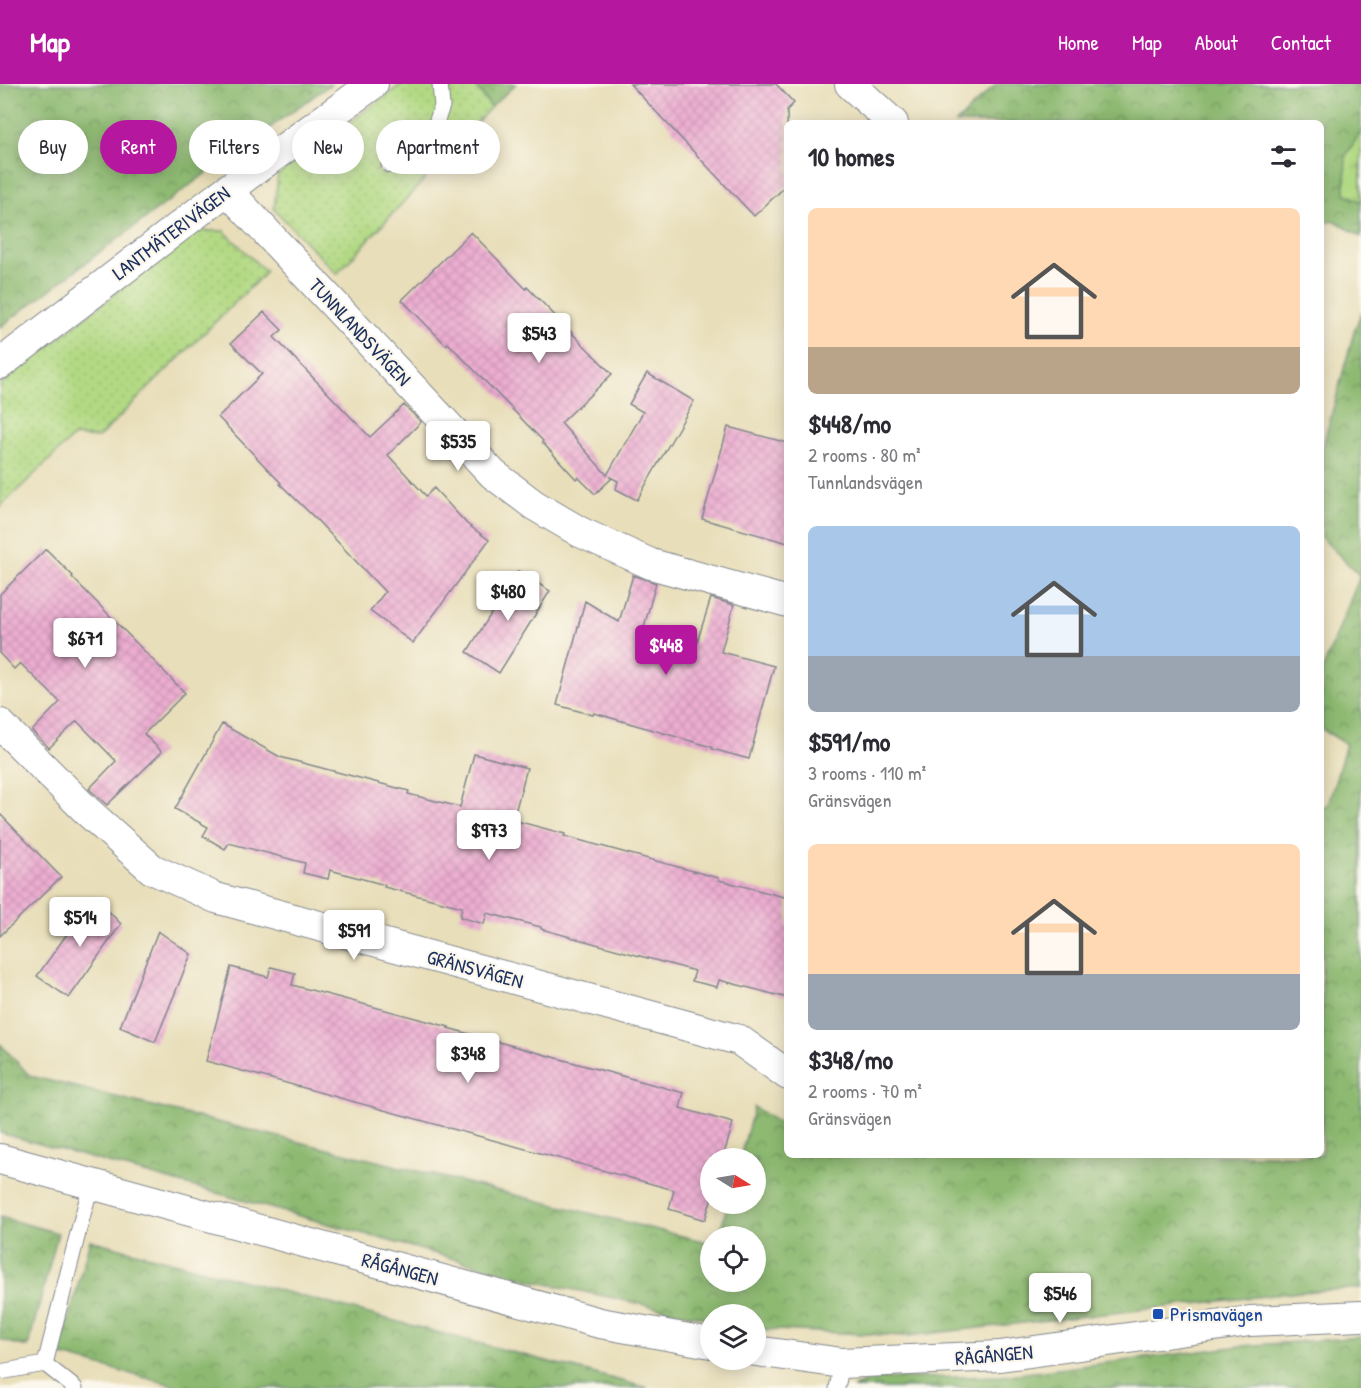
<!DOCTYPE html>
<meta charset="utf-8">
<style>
:root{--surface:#fff;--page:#f2f2f3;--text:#2b2b33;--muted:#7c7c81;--accent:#b5179e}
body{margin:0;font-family:"Patrick Hand",sans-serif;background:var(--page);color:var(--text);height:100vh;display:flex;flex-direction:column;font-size:22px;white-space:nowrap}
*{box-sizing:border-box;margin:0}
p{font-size:20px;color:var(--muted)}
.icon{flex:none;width:33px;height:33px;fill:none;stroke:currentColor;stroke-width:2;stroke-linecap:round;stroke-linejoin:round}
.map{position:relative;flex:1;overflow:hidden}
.panel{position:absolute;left:784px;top:36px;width:540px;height:1038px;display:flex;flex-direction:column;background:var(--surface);border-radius:9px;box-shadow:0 3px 15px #0003}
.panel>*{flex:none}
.guide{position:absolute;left:18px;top:36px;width:570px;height:54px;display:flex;gap:12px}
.needle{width:39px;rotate:101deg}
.buttons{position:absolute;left:700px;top:1064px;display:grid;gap:12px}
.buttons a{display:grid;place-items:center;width:66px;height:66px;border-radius:50%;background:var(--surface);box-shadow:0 3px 15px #0003;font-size:30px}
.price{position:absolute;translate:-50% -51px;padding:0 14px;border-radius:6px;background:#fff;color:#222;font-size:20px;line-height:39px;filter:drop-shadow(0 2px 3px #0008)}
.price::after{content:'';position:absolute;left:50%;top:36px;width:18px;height:14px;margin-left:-9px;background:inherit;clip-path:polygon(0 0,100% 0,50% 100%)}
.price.on{background:var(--accent);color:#fff}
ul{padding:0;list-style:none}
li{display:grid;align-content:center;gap:12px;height:318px;padding:0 24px}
li span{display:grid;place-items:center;height:186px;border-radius:9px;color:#555}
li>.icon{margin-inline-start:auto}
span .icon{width:108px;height:108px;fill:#fffc;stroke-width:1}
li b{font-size:26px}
h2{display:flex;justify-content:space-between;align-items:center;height:72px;padding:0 24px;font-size:26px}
.pill{padding:0 21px;border-radius:27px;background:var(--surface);box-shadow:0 3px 15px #0003;font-size:21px;line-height:54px}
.pill.on{background:var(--accent);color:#fff}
header{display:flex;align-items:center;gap:36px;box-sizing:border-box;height:84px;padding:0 30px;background:var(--accent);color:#fff}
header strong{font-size:28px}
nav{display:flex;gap:33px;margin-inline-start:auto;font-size:21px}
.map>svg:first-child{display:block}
.grass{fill:url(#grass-dots);stroke:#668470;stroke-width:1.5}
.forest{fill:url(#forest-crowns);stroke:#547468;stroke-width:1.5}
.park{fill:url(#park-tufts);stroke:#668470;stroke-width:1.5}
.building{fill:url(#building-cross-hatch)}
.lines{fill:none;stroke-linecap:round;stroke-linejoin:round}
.lane-casing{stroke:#82868c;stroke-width:17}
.street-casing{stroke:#82868c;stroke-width:32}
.lane{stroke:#fff;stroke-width:15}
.street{stroke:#fff;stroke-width:30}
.transit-dot{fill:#1a4fb4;stroke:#fbf7ec;stroke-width:2}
.labels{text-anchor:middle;stroke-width:4.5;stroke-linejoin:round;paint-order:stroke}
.street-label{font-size:20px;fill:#1b2f5e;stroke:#fbf7ec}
.transit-label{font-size:20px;fill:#164399;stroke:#fbf7ec;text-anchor:start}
</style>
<header>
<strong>Map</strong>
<nav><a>Home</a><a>Map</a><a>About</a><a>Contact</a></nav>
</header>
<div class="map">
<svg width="1361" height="1304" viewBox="0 0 1361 1304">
<defs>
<pattern id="grass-dots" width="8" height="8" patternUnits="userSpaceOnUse" patternTransform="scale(1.5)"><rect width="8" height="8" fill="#b2d983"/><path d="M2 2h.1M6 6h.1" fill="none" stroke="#98bb74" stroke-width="1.8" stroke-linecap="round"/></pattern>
<pattern id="forest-crowns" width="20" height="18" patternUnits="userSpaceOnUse" patternTransform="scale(1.5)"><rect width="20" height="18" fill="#8db971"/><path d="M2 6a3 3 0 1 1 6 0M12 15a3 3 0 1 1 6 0" fill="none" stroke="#729760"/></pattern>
<pattern id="park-tufts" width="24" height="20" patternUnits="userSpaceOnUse" patternTransform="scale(1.5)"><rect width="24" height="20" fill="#b2d983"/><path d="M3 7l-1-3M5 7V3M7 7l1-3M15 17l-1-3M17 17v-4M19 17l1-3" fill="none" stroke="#98bb74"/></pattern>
<pattern id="building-cross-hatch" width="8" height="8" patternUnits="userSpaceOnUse" patternTransform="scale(1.5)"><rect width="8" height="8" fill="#ecadd0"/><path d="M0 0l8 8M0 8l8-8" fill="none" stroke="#ca95b5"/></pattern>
</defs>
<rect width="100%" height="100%" fill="#fbf7ec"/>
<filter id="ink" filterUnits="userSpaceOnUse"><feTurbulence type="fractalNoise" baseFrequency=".0167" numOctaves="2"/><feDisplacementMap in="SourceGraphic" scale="12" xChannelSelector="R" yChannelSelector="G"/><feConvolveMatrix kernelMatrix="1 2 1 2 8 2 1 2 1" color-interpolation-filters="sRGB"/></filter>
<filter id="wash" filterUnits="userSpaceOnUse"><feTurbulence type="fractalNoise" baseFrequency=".008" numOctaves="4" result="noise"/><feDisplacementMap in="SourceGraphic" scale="24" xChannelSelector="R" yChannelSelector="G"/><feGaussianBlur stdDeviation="1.35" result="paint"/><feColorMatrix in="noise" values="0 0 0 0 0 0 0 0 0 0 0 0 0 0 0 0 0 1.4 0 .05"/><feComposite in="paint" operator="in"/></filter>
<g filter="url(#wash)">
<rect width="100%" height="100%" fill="#e8deb9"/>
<path class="grass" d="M 402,0 L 474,0 L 491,23 L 337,190 L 274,125 L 278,91 Z
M 194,147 L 224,147 L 266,188 L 98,354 L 74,352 L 0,423 L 0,301 Z"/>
<path class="forest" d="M 0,0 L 331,0 L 217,81 L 0,243 Z
M 474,0 L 516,0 L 491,23 Z
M 996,0 L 1361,0 L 1361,48 L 1346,71 L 1345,109 L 1361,118 L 1361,153 L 1334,136 L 1322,140 L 1322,39 L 956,39 Z
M 1361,229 L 1361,1204 L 1300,1208 L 907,1252 L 756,1245 L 756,1230 L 711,1230 L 711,1235 L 538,1198 L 0,1049 L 0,960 L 30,992 L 711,1159 L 711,1197 L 756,1197 L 756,1152 L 719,1152 L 728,1119 L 756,1119 L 756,1074 L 740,1074 L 754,1023 L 787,1045 L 788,1071 L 1322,1071 L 1322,723 L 1328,721 L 1346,660 L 1322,645 L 1322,587 L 1360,492 L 1322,454 L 1322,365 L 1354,248 Z
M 0,1133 L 58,1149 L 28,1263 L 0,1256 Z
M 90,1156 L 648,1304 L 184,1304 L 59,1271 Z
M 1361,1253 L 1361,1304 L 853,1304 L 873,1295 L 1002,1292 L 1242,1262 Z"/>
<path class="park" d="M 1361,48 L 1361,118 L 1345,109 L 1346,71 Z"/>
<g id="blocks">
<path class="building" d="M 630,0 L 776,0 L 794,19 L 787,26 L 788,100 L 754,132 Z
M 471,148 L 526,205 L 527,203 L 612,290 L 561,339 L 607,391 L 643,328 L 629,320 L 647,289 L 694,317 L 637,416 L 616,405 L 618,397 L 610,393 L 611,395 L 595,410 L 578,393 L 576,395 L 542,358 L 543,357 L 448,259 L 446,261 L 402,216 Z
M 264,228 L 282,246 L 274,253 L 370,353 L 404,321 L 421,338 L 388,371 L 426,412 L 434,404 L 467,440 L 489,456 L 413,559 L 370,527 L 385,508 L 316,435 L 280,400 L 281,399 L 218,333 L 262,290 L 231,259 Z
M 728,343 L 788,359 L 788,459 L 702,435 Z
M 46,465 L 73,492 L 72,493 L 185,609 L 144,650 L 162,668 L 107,721 L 89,705 L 116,677 L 77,637 L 49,664 L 32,647 L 60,618 L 20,579 L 14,585 L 0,570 L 0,510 Z
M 518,487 L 550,507 L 499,589 L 467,568 Z
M 633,491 L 656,499 L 644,543 L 697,558 L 711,514 L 734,521 L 721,568 L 774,582 L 749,675 L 712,665 L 712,663 L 594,629 L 593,631 L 557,621 L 585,517 L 619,538 Z
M 222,640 L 280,673 L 409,707 L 408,710 L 460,723 L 474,670 L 527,684 L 513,736 L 565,750 L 564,752 L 719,794 L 719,796 L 788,814 L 788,914 L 719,896 L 717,903 L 692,897 L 695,887 L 541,845 L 541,843 L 487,829 L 484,840 L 460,833 L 462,823 L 384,803 L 385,801 L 330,786 L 328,795 L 303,789 L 305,779 L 229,759 L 225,765 L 203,752 L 208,743 L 175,725 Z
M 0,730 L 61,793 L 0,852 Z
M 94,812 L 121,840 L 69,914 L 37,892 Z
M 158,847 L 191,870 L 155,958 L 120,943 Z
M 231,883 L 268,893 L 271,883 L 295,889 L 292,901 L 449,943 L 448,944 L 684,1009 L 680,1024 L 733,1039 L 723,1074 L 711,1074 L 711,1116 L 705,1136 L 669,1125 L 674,1106 L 206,977 Z"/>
</g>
</g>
<g filter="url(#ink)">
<use href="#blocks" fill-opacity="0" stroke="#82868c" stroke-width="1.5"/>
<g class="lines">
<defs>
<path id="lane" d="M 389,81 L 436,39 L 442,22 L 440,0
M 45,1280 L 79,1145 L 91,1101
M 0,1288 L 45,1280 L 75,1304
M 837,1304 L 842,1279"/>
<path id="street" d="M 850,0 L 893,39
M 227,106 L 493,390 L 534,421 L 580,448 L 651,480 L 788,518
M 0,280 L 227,106 L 373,0
M 0,640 L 87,727 L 152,785 L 216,814 L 739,956 L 788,991
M 0,1075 L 600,1239 L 711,1259
M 756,1267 L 842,1279 L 1000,1272 L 1250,1237 L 1361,1232"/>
</defs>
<use href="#lane" class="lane-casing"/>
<use href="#street" class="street-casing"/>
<use href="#lane" class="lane"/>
<use href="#street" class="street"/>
</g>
</g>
<rect class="transit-dot" x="1152" y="1224" width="12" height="12" rx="3"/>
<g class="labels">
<g class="street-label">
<text transform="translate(171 149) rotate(-37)" y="7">LANTMÄTERIVÄGEN</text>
<text transform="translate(360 248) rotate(47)" y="7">TUNNLANDSVÄGEN</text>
<text transform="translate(475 885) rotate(15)" y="7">GRÄNSVÄGEN</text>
<text transform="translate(400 1185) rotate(15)" y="7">RÅGÅNGEN</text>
<text transform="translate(994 1271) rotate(-5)" y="7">RÅGÅNGEN</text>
</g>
<g class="transit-label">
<text x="1170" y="1237">Prismavägen</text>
</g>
</g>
</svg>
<div class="buttons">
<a><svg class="needle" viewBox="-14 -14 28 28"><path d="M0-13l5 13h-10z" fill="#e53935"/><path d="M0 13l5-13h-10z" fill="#7c7c81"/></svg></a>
<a><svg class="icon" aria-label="locate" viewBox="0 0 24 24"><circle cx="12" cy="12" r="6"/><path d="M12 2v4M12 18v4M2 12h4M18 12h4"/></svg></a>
<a><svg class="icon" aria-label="layers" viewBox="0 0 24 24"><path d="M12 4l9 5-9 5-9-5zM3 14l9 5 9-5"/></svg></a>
</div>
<b class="price" style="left:539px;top:280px">$543</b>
<b class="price" style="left:458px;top:388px">$535</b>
<b class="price" style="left:508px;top:538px">$480</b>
<b class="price" style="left:85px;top:585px">$671</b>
<b class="price on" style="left:666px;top:592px">$448</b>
<b class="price" style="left:489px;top:777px">$973</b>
<b class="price" style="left:80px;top:864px">$514</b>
<b class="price" style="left:354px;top:877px">$591</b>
<b class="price" style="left:468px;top:1000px">$348</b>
<b class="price" style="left:1060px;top:1240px">$546</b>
<div class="guide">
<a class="pill">Buy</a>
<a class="pill on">Rent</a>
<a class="pill">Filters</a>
<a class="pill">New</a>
<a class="pill">Apartment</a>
</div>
<section class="panel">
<h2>10 homes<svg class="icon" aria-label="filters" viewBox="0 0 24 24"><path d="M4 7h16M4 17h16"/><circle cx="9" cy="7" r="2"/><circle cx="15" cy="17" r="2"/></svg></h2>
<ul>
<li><span style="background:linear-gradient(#ffd9b3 75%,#b9a48a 0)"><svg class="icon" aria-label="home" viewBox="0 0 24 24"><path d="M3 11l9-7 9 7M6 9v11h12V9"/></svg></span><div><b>$448/mo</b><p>2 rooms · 80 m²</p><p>Tunnlandsvägen</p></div></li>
<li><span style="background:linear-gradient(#a9c7e8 70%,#9aa5b1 0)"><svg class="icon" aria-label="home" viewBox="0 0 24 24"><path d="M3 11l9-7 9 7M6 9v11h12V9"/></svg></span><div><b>$591/mo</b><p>3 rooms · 110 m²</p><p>Gränsvägen</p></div></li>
<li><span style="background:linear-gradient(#ffd9b3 70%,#9aa5b1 0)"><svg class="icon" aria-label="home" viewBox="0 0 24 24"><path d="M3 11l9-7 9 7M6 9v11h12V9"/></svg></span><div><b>$348/mo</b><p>2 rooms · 70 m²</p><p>Gränsvägen</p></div></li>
</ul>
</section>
</div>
